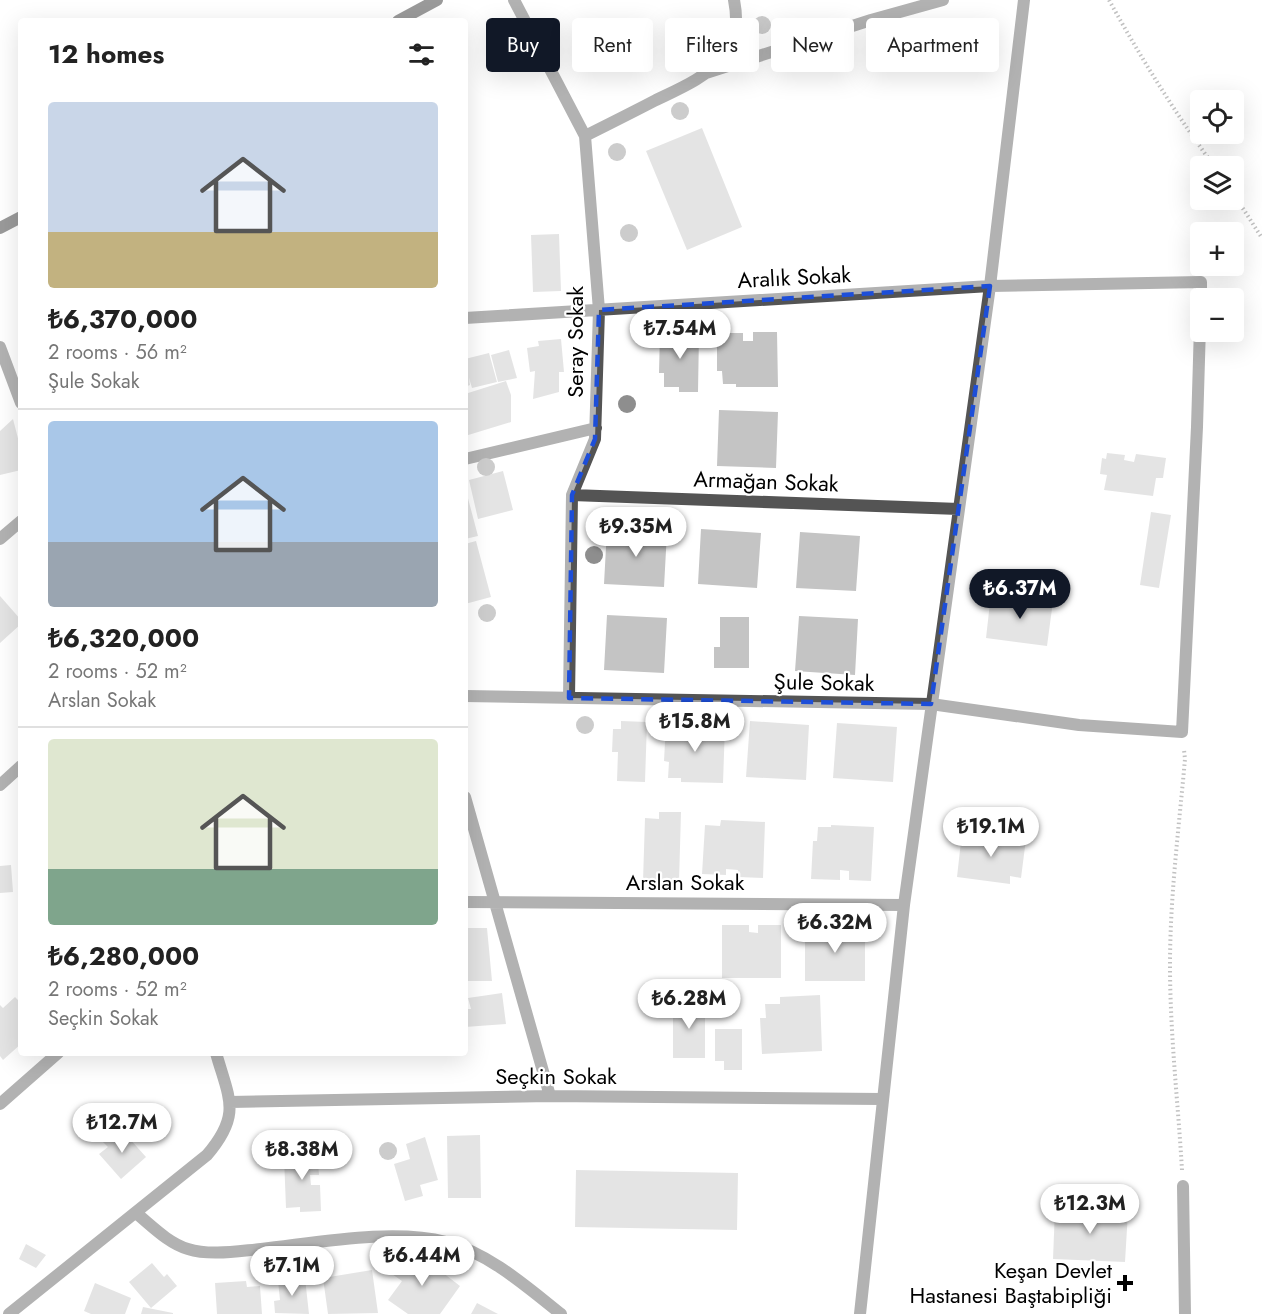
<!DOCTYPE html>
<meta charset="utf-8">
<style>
:root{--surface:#fff;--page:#f6f6f6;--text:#222;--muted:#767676;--line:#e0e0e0;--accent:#111827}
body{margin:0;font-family:Jost,sans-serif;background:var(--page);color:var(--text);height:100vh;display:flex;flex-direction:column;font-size:22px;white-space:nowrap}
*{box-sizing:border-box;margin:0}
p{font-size:20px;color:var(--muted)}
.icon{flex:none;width:33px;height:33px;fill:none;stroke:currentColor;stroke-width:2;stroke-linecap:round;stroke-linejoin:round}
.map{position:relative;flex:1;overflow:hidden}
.sheet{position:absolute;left:18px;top:18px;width:450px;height:1038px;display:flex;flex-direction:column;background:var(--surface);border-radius:6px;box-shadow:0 6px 24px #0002}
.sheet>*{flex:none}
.guide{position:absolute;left:486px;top:18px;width:570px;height:54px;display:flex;gap:12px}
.tools{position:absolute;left:1190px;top:90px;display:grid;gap:12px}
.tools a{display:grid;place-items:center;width:54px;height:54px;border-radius:6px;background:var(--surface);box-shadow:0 6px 24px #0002;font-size:30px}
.price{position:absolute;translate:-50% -51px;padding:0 14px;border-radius:21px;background:#fff;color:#222;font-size:20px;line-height:39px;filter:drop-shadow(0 2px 3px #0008)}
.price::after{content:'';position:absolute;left:50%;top:36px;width:18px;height:14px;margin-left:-9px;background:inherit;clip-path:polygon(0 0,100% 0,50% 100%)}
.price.current{background:var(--accent);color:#fff}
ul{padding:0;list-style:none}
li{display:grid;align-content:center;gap:12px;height:318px;padding:0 30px}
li+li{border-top:2px solid var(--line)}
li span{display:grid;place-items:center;height:186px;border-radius:6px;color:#555}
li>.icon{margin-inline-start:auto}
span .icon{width:108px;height:108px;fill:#fffc;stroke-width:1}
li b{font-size:26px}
h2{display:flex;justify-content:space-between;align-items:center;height:72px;padding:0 30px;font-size:26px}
.tag{padding:0 21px;border-radius:6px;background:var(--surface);box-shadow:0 6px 24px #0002;font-size:21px;line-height:54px}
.tag.current{background:var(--accent);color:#fff}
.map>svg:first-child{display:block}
.building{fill:#c4c4c4}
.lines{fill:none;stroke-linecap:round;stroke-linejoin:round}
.path{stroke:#767676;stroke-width:4;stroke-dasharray:1.5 3;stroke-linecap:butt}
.street{stroke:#545454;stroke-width:12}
.secondary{stroke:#212121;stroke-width:12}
.tree{fill:#8e8e8e}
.marked{fill:none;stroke:#1d4ed8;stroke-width:4.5;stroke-dasharray:12 8;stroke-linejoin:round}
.poi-dot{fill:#000;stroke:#fff;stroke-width:2}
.labels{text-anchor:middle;stroke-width:4.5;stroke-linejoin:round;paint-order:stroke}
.street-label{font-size:22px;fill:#000;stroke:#fff}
.poi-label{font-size:22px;fill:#000;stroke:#fff;text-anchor:end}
</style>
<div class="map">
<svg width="1262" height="1314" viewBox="0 0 1262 1314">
<rect width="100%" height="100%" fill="#fff"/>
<path class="building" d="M 702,128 L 742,227 L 687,250 L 646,151 Z
M 559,234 L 561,291 L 533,292 L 531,235 Z
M 660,332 L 699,333 L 698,392 L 679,392 L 679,387 L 664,387 L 664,373 L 659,373 Z
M 753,332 L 777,332 L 778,387 L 736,387 L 736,384 L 723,384 L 722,371 L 717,371 L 717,333 L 743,333 L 743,341 L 753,341 Z
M 561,339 L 564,372 L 559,372 L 559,392 L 533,399 L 535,371 L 530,372 L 527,348 L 539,346 L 538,341 Z
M 509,350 L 517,378 L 498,382 L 491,355 Z
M 489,353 L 497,382 L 472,388 L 469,378 L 470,385 L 465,387 L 465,359 Z
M 506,381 L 511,395 L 511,422 L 465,436 L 465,394 Z
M 719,410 L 778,412 L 776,468 L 717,466 Z
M 13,419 L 21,450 L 21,470 L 0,475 L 0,431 Z
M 1107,453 L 1125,455 L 1124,460 L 1134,462 L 1136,454 L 1166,458 L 1163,478 L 1156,478 L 1153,496 L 1104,490 L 1107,475 L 1100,474 L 1102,458 L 1106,459 Z
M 503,471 L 513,510 L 478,519 L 469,480 Z
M 465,487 L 478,536 L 465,539 Z
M 1151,512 L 1171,515 L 1159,588 L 1140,585 Z
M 607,529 L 667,532 L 664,587 L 604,584 Z
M 701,529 L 761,533 L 757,588 L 698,584 Z
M 800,532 L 860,536 L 856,591 L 796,588 Z
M 476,541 L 491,597 L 465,604 L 465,544 Z
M 991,594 L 1004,596 L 1003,599 L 1015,600 L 1015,596 L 1053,601 L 1047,646 L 986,638 Z
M 0,596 L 21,620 L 21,624 L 0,643 Z
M 607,615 L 667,618 L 664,673 L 604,670 Z
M 799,616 L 858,619 L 855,675 L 795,671 Z
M 720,617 L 749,617 L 749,668 L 714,668 L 714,647 L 720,647 Z
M 621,721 L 647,722 L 645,782 L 617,781 L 618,752 L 612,752 L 613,729 L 621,729 Z
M 750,721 L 809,725 L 806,780 L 746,777 Z
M 666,723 L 692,724 L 692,733 L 703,733 L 704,725 L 725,726 L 723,783 L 681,782 L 681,778 L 668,778 L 669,762 L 664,761 Z
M 837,723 L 897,727 L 893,782 L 833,778 Z
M 659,812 L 681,812 L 679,882 L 643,881 L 645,818 L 659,819 Z
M 721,820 L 765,822 L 763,878 L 738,877 L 738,870 L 726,869 L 726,875 L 702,874 L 705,825 L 720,826 Z
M 831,825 L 874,827 L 871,881 L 849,880 L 849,871 L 840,870 L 840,880 L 811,879 L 813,841 L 817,841 L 818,827 L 831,827 Z
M 962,832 L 1026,839 L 1021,878 L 1010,876 L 1010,884 L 957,877 Z
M 11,865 L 13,892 L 0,893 L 0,866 Z
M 722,925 L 749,925 L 749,932 L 758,933 L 758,925 L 781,925 L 781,978 L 722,978 Z
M 842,925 L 865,925 L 865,981 L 805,981 L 805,926 L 833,926 L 833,934 L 842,934 Z
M 467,928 L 487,928 L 492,981 L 465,981 L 465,933 L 467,933 Z
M 502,993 L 506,1024 L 465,1027 L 465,1009 L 471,1009 L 468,998 Z
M 820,995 L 822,1051 L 762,1054 L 760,1018 L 766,1018 L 765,1004 L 780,1004 L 780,997 Z
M 15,997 L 21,1003 L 21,1044 L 3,1060 L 0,1056 L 0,1005 L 3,1008 Z
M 673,1003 L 705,1003 L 705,1058 L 673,1058 Z
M 715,1029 L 742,1029 L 742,1070 L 724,1070 L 724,1061 L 715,1061 Z
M 120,1128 L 146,1157 L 121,1179 L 99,1154 L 108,1147 L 103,1142 Z
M 480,1135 L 481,1198 L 448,1198 L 447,1136 Z
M 425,1137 L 438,1180 L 420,1185 L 423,1196 L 405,1201 L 394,1164 L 410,1159 L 406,1144 Z
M 317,1150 L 319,1175 L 310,1175 L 311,1185 L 320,1185 L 321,1211 L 300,1212 L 300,1207 L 286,1208 L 284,1157 L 294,1157 L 293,1151 Z
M 576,1170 L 738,1173 L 737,1230 L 575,1227 Z
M 1055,1209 L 1128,1212 L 1125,1262 L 1053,1259 Z
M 26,1244 L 46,1255 L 36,1268 L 19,1259 Z
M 404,1255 L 425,1259 L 460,1286 L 440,1314 L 408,1314 L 388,1300 L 402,1281 L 392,1274 Z
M 152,1263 L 164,1277 L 167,1274 L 177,1286 L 151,1308 L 129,1282 Z
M 372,1270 L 378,1313 L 328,1314 L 323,1278 Z
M 305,1278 L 309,1314 L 275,1313 L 274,1301 L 280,1300 L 278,1281 Z
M 246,1281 L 247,1287 L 260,1286 L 262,1314 L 217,1314 L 215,1283 Z
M 95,1283 L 131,1298 L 125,1314 L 91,1314 L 84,1311 Z
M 477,1303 L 498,1314 L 471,1314 Z
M 143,1307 L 173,1313 L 173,1314 L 141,1314 Z"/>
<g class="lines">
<path class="path" d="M 1109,0 C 1141,58 1175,113 1214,166
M 1233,193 L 1262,238
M 1182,1170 C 1178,1102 1170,1034 1170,965 C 1170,896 1179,827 1185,759 L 1184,750"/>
<path class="street" d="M 514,0 L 585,136 L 599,310 L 595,439 L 572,495 L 569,698
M 706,73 L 871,20 L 943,0
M 585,136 C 609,124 633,112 656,100 C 679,89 706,78 723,57 C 737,41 738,20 734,0
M 465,318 L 990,286 L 1201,282 L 1201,298
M 0,347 L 21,403
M 465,459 L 596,428
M 572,495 L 959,509
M 0,539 L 21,521
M 465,696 L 931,704 L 1079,725 L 1182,732 L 1197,427 L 1200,326
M 0,785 L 21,766
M 465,797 L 550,1096
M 465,902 L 904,905
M 230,1102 L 550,1096 L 882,1099
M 0,1104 L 58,1053
M 1183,1186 L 1185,1314
M 136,1213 C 152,1226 168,1243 188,1249 C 210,1256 238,1251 261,1249 C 316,1243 392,1228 446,1242 C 489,1253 527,1287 561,1314
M 9,1314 L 207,1155 C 242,1114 229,1099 216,1053
M 860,1314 L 904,905 L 990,286 L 1024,0"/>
<path class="secondary" d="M 398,21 L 437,0
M 0,228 L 21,217"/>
</g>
<g class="tree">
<circle cx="762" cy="25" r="9"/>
<circle cx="680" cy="111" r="9"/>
<circle cx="617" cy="152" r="9"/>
<circle cx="629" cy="233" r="9"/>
<circle cx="627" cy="404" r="9"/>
<circle cx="486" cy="467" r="9"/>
<circle cx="597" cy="529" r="9"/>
<circle cx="594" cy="555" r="9"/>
<circle cx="487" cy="613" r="9"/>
<circle cx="585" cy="725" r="9"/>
<circle cx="388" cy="1151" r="9"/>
</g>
<path d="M0 0H1262V1314H0ZM 990,286 L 931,704 L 569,698 L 572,495 L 595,439 L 599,310 Z" fill="#fff" fill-opacity=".55" fill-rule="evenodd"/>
<path class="marked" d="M 990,286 L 931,704 L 569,698 L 572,495 L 595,439 L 599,310 Z"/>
<path class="poi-dot" d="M1122 1274h6v6h6v6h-6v6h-6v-6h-6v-6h6z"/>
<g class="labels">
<g class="street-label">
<text transform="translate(794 277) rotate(-3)" y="8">Aralık Sokak</text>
<text transform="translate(575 342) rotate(-90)" y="8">Seray Sokak</text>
<text transform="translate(766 481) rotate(2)" y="8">Armağan Sokak</text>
<text transform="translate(824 682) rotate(1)" y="8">Şule Sokak</text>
<text x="685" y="890">Arslan Sokak</text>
<text x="556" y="1084">Seçkin Sokak</text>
</g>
<g class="poi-label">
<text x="1112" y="1278">Keşan Devlet<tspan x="1112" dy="25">Hastanesi Baştabipliği</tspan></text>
</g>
</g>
</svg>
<div class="tools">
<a><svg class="icon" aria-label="locate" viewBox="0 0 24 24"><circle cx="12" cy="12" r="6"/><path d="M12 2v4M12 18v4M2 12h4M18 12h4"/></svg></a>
<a><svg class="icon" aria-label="layers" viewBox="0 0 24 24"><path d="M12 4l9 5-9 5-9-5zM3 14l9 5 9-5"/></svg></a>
<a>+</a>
<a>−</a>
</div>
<b class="price" style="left:680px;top:360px">₺7.54M</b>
<b class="price" style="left:636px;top:558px">₺9.35M</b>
<b class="price current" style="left:1020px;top:620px">₺6.37M</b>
<b class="price" style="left:695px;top:753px">₺15.8M</b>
<b class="price" style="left:991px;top:858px">₺19.1M</b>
<b class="price" style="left:835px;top:954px">₺6.32M</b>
<b class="price" style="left:689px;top:1030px">₺6.28M</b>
<b class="price" style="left:122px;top:1154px">₺12.7M</b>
<b class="price" style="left:302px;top:1181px">₺8.38M</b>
<b class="price" style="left:1090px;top:1235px">₺12.3M</b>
<b class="price" style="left:422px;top:1287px">₺6.44M</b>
<b class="price" style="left:292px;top:1297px">₺7.1M</b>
<div class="guide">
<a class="tag current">Buy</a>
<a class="tag">Rent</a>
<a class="tag">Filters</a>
<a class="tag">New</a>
<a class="tag">Apartment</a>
</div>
<section class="sheet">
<h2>12 homes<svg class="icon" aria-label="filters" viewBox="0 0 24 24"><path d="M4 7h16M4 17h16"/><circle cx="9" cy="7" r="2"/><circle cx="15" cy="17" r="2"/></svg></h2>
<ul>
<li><span style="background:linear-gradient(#c9d6e8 70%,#c2b280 0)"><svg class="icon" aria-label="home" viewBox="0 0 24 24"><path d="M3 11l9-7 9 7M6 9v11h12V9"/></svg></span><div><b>₺6,370,000</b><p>2 rooms · 56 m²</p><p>Şule Sokak</p></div></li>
<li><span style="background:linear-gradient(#a9c7e8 65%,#9aa5b1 0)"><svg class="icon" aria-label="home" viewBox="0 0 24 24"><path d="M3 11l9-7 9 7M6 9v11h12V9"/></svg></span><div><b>₺6,320,000</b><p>2 rooms · 52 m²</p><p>Arslan Sokak</p></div></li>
<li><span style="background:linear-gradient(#dfe7d0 70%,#7fa58c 0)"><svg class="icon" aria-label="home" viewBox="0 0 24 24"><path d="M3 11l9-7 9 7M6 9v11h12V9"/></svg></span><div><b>₺6,280,000</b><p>2 rooms · 52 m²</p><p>Seçkin Sokak</p></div></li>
</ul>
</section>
</div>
